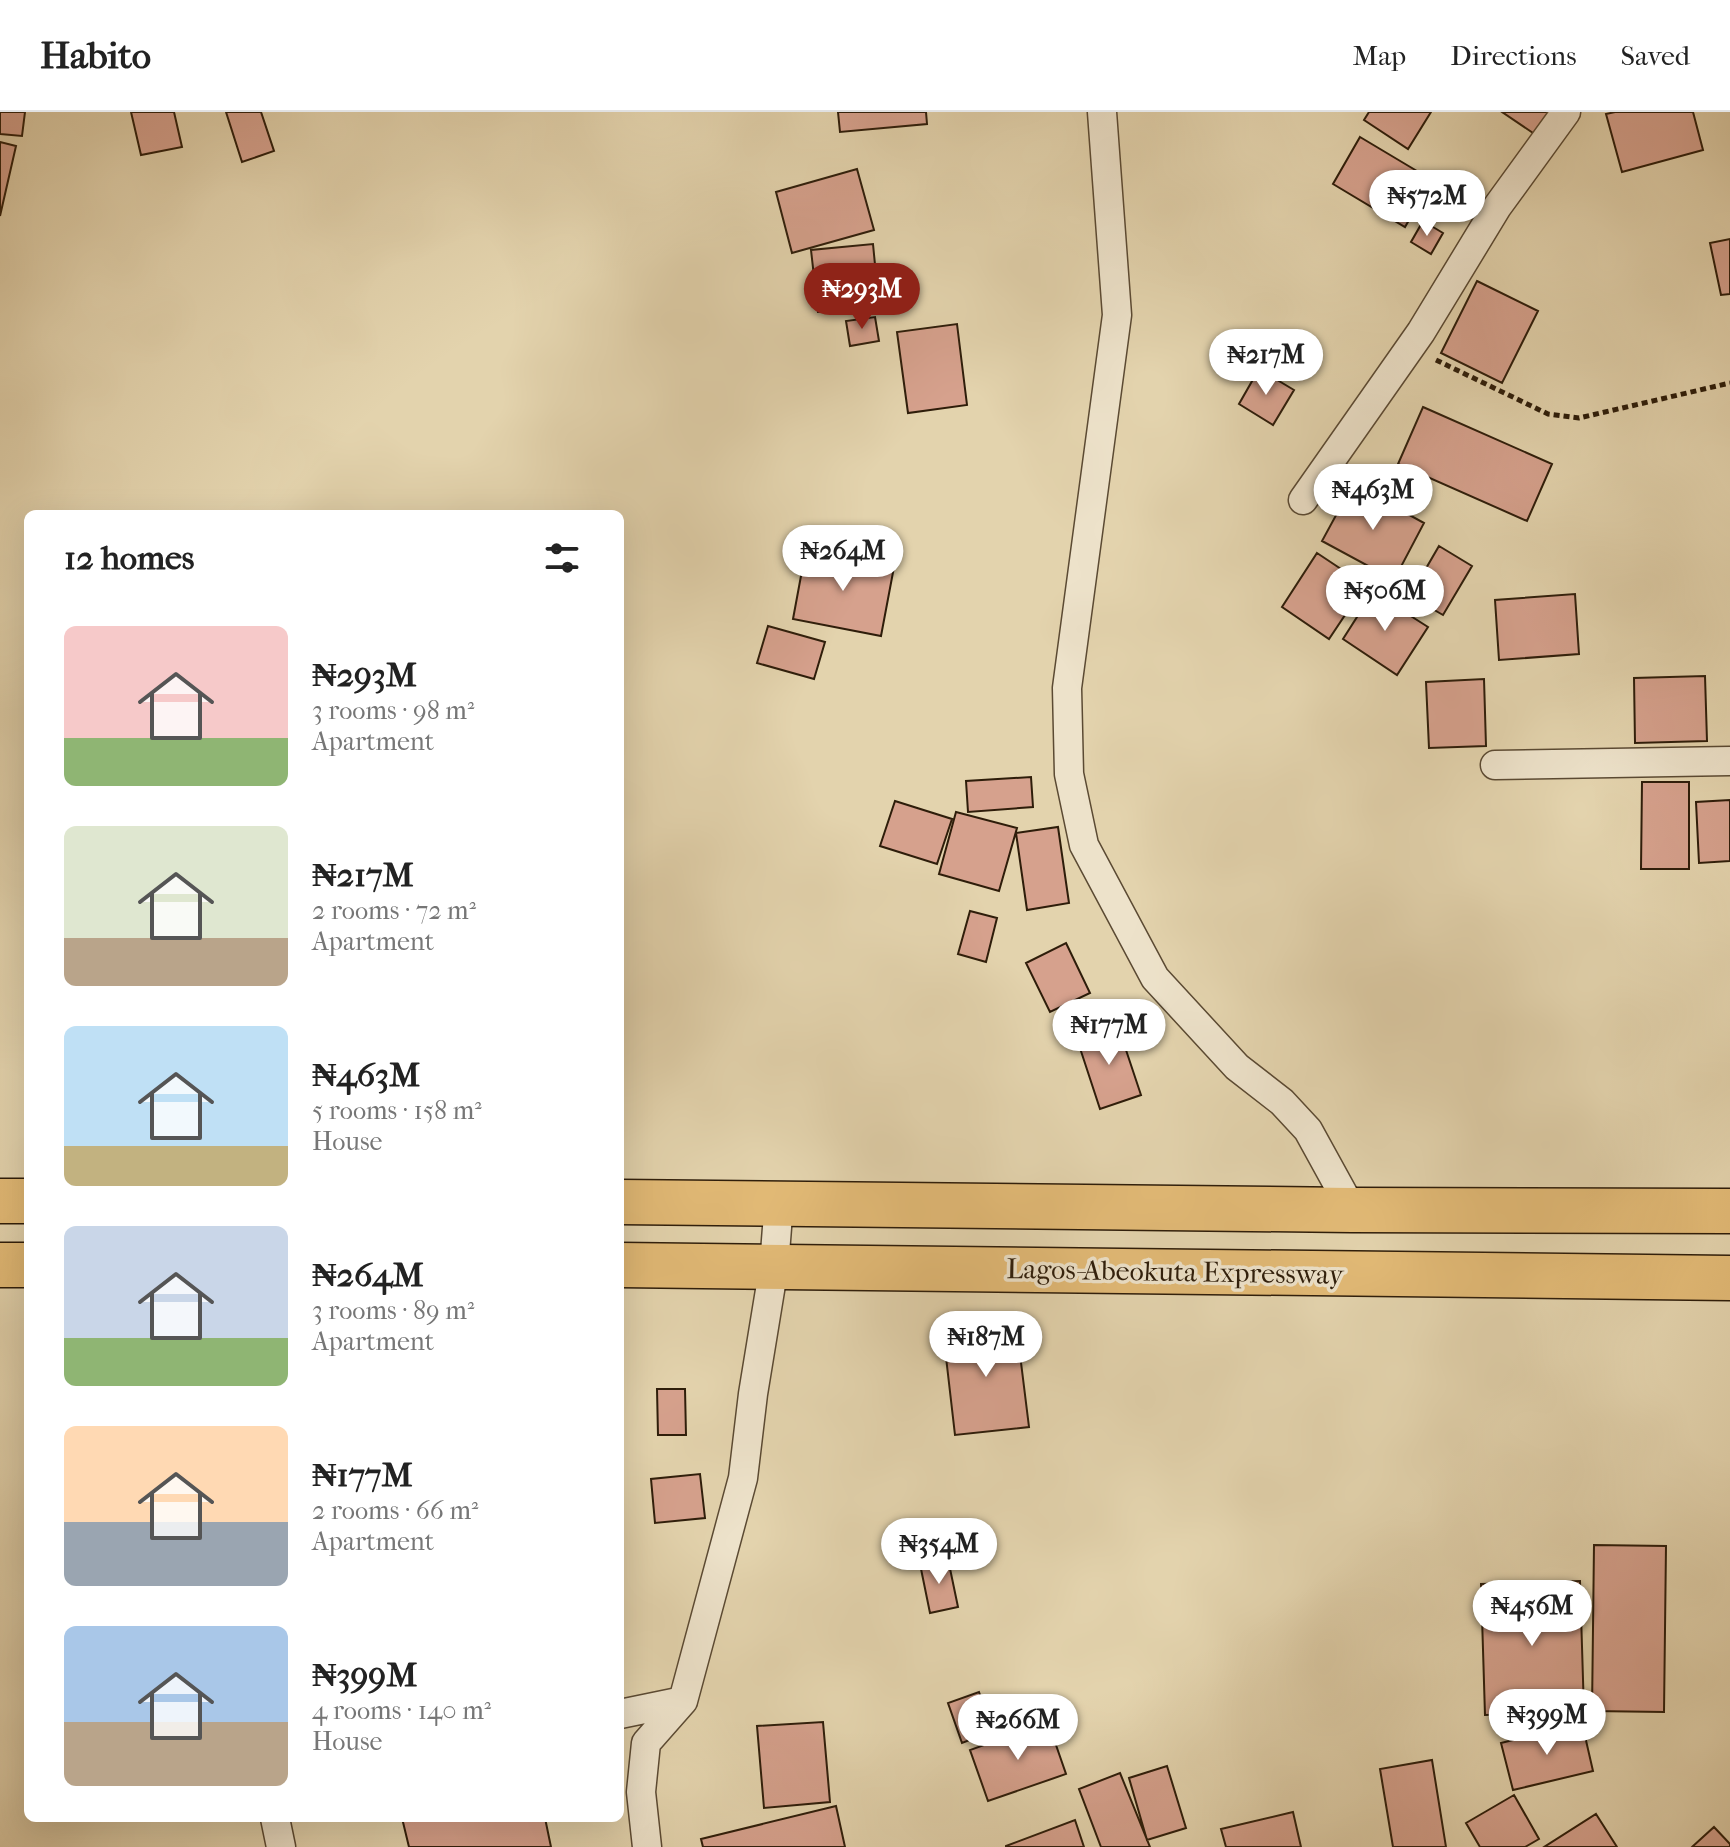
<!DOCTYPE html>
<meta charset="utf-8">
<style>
:root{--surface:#fff;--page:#f2f2f2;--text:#222;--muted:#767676;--line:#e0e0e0;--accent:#8f2418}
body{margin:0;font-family:"IM FELL French Canon",serif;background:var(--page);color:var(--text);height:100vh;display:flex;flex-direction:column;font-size:30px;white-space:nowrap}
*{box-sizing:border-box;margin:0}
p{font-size:26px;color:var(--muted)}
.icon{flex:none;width:44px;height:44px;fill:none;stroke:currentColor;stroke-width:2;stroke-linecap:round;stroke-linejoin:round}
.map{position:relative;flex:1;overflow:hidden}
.panel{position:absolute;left:24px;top:398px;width:600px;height:1312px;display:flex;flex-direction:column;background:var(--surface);border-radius:12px;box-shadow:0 8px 32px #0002}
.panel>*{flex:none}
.price{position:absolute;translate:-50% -68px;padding:0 18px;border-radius:28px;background:#fff;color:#222;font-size:26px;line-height:52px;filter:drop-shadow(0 2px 4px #0008)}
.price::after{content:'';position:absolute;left:50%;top:48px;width:24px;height:18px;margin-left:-12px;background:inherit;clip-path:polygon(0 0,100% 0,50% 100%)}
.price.selected{background:var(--accent);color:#fff}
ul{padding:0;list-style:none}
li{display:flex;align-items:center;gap:24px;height:200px;padding:0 40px}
li span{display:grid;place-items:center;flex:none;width:224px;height:160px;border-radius:12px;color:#555}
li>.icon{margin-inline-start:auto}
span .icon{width:96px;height:96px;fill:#fffc;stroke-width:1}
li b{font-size:34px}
h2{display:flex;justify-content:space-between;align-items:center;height:96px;padding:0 40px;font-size:34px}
header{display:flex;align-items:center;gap:48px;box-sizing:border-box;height:112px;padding:0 40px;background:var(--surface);border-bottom:2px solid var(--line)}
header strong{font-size:38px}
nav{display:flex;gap:44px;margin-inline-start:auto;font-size:28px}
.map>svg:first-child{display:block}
.building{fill:#d6a18d;stroke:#2e1d0a;stroke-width:2}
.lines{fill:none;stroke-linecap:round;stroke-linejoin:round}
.street-casing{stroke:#5b4a33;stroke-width:31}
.highway-casing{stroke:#2e1d0a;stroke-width:47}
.path{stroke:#2e1d0a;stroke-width:5;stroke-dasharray:6 4;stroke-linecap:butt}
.street{stroke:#ede2ca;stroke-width:28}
.highway{stroke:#e2ba76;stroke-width:44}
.labels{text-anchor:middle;stroke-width:7;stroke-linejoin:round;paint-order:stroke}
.street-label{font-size:28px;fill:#2e1d0a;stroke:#ede2ca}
</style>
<header>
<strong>Habito</strong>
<nav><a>Map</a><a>Directions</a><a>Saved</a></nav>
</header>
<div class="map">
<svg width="1730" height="1735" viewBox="0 0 1730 1735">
<rect width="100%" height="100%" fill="#e3d3ad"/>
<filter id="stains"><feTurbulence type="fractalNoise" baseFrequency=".0025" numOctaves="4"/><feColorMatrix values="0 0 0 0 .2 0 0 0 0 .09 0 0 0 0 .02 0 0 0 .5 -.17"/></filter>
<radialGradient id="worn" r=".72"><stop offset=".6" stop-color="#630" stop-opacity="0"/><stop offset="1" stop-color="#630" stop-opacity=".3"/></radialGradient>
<path class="building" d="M 0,0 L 25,0 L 22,24 L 0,22 Z
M 131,0 L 174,0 L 182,35 L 141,43 Z
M 226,0 L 261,0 L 274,39 L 242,50 Z
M 838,0 L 926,0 L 927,12 L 840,20 Z
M 1369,0 L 1431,0 L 1408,37 L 1364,8 Z
M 1502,0 L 1560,0 L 1542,27 Z
M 1615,0 L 1693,0 L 1703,38 L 1622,60 L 1606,2 Z
M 1360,25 L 1432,68 L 1405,115 L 1333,72 Z
M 0,30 L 16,34 L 0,104 Z
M 857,57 L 874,118 L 792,141 L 776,80 Z
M 1423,109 L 1443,121 L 1431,142 L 1411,130 Z
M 1730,127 L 1730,182 L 1721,183 L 1710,131 Z
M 873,132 L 879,194 L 818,200 L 811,138 Z
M 1477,169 L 1538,199 L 1502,271 L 1441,241 Z
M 875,205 L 879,229 L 850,234 L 846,209 Z
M 957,212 L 967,293 L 908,301 L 897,220 Z
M 1259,257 L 1294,278 L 1273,313 L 1239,292 Z
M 1423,295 L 1552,352 L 1527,409 L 1398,352 Z
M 1353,372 L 1424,411 L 1394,468 L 1322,429 Z
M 1439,434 L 1472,454 L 1443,503 L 1410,484 Z
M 806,437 L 894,455 L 881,524 L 793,507 Z
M 1317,441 L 1365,473 L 1329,527 L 1282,495 Z
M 1373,480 L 1428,515 L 1397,563 L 1343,527 Z
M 1575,482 L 1579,542 L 1499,548 L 1495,488 Z
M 768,514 L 825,530 L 814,567 L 757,551 Z
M 1705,564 L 1707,629 L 1635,631 L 1634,566 Z
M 1484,567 L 1486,634 L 1429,636 L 1426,570 Z
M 1031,665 L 1033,695 L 968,700 L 966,669 Z
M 1642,670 L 1689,670 L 1689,757 L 1641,757 Z
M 1730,688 L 1730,749 L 1699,751 L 1696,690 Z
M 895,689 L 952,707 L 937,752 L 880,734 Z
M 956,700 L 1017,716 L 999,779 L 939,762 Z
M 1058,715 L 1069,791 L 1027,798 L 1016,721 Z
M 970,799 L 997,806 L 986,850 L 958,842 Z
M 1066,831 L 1090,881 L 1050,900 L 1026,851 Z
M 1118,914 L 1141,983 L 1100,997 L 1077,927 Z
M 1016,1210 L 1029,1315 L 955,1323 L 943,1219 Z
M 657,1277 L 685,1277 L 686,1323 L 658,1323 Z
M 700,1362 L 705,1406 L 655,1411 L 651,1367 Z
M 1594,1433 L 1666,1434 L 1664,1600 L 1592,1599 Z
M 948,1447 L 958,1495 L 930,1501 L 920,1452 Z
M 1580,1469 L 1584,1600 L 1485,1603 L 1481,1472 Z
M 979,1580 L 993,1619 L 962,1631 L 948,1591 Z
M 823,1610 L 830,1690 L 764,1696 L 757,1614 Z
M 1048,1610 L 1066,1662 L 988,1689 L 970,1638 Z
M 1582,1611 L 1593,1659 L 1513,1678 L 1501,1631 Z
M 1432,1648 L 1446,1735 L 1393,1735 L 1380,1657 Z
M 1167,1654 L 1186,1716 L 1147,1728 L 1129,1666 Z
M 1120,1661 L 1150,1735 L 1101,1735 L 1079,1677 Z
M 1514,1683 L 1539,1727 L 1525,1735 L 1480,1735 L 1466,1711 Z
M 836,1694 L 845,1735 L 703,1735 L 701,1727 Z
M 1293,1700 L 1301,1735 L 1226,1735 L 1221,1717 Z
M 1596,1702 L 1617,1735 L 1544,1735 Z
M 402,1706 L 545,1706 L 551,1735 L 409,1735 Z
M 1075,1708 L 1084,1735 L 1006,1735 L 1006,1734 Z
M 1714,1715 L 1730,1732 L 1730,1735 L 1692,1735 Z"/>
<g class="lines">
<defs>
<path id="street" d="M 1102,0 L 1117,203 L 1067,576 L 1069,662 L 1084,733 L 1155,866 L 1237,955 L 1282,990 L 1308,1018 L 1352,1098
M 1303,388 L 1421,220 L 1497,95 L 1566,0
M 1495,653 L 1730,649
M 620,1602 L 683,1589
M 275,1706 L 281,1735
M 647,1735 L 641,1680 L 646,1631 L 683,1589 L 743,1366 L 753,1282 L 774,1154 L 779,1090"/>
<path id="highway" d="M 0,1089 L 28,1089
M 620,1090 L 1352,1098 L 1730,1099
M 0,1153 L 28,1153
M 620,1153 L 1730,1166"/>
</defs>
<use href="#street" class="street-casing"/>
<use href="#highway" class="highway-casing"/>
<path class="path" d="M 1436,248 L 1548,302 L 1579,306 L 1730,271"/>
<use href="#street" class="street"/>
<use href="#highway" class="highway"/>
</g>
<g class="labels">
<g class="street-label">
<text transform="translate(1175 1159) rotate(1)" y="10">Lagos-Abeokuta Expressway</text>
</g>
</g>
<rect width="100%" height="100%" filter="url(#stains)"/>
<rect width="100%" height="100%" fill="url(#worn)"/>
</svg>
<b class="price" style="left:1427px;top:126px">₦572M</b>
<b class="price selected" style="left:862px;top:219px">₦293M</b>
<b class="price" style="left:1266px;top:285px">₦217M</b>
<b class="price" style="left:1373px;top:420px">₦463M</b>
<b class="price" style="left:843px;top:481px">₦264M</b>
<b class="price" style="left:1385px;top:521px">₦506M</b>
<b class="price" style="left:1109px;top:955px">₦177M</b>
<b class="price" style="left:986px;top:1267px">₦187M</b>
<b class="price" style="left:939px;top:1474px">₦354M</b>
<b class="price" style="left:1532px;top:1536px">₦456M</b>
<b class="price" style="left:1547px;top:1645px">₦399M</b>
<b class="price" style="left:1018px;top:1650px">₦266M</b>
<section class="panel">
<h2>12 homes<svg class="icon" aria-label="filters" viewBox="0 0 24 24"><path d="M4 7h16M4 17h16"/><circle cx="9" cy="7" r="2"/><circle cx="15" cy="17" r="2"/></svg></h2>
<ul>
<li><span style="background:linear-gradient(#f6c9c9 70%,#8fb573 0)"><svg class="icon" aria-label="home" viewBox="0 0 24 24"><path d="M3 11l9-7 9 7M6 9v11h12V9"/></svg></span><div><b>₦293M</b><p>3 rooms · 98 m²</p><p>Apartment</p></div></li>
<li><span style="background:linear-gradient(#dfe7d0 70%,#b9a48a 0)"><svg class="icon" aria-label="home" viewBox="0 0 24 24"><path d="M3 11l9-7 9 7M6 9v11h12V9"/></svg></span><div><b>₦217M</b><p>2 rooms · 72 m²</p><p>Apartment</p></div></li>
<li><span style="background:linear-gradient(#bfe0f5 75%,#c2b280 0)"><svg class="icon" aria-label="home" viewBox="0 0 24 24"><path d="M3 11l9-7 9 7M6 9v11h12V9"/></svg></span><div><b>₦463M</b><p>5 rooms · 158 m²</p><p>House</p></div></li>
<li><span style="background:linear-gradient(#c9d6e8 70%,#8fb573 0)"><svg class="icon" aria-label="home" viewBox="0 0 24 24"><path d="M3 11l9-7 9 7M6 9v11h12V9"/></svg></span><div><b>₦264M</b><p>3 rooms · 89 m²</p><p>Apartment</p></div></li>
<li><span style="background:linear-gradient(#ffd9b3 60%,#9aa5b1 0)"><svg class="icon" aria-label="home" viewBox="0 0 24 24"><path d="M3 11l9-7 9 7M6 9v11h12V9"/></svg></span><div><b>₦177M</b><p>2 rooms · 66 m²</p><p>Apartment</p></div></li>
<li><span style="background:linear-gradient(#a9c7e8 60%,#b9a48a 0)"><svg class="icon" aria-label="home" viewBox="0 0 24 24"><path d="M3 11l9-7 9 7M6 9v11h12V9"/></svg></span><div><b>₦399M</b><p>4 rooms · 140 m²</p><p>House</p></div></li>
</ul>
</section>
</div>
